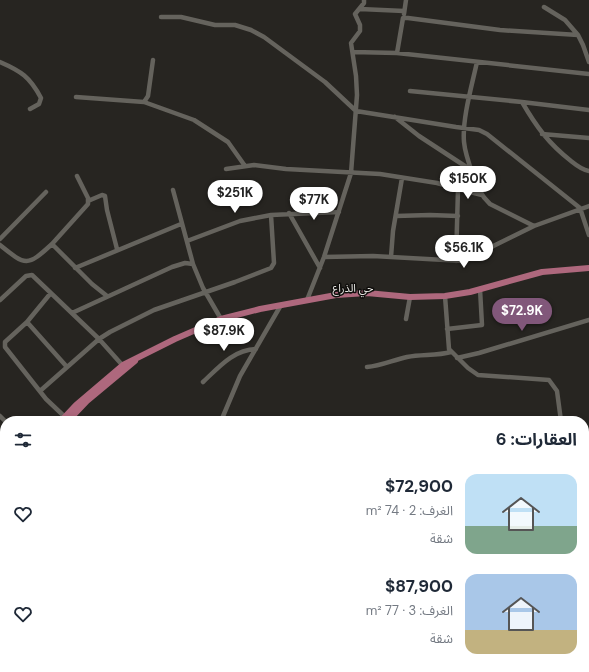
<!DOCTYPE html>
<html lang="ar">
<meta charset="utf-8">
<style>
:root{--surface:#fff;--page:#f6f6f7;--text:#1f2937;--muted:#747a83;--accent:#81577a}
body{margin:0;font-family:"DM Sans","Noto Sans Arabic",sans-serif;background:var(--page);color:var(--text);direction:rtl;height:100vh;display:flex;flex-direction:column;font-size:15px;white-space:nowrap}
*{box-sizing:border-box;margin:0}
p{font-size:13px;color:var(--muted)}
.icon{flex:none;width:22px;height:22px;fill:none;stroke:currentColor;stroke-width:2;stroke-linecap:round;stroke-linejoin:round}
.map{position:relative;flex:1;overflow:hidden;direction:ltr}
.side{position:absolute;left:0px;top:416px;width:589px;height:256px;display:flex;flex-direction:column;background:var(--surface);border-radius:16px 16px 0 0;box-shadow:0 2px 6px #0003;direction:rtl}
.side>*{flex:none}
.price{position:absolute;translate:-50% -34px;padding:0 9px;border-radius:14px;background:#fff;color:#222;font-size:13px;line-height:26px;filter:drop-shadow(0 1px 2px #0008)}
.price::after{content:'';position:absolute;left:50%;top:24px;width:12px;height:9px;margin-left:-6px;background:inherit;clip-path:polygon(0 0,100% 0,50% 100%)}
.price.current{background:var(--accent);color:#fff}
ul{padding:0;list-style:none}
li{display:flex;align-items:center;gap:12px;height:100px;padding:0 12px}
li span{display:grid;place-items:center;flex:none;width:112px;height:80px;border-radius:12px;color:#555}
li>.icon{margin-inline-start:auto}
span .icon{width:48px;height:48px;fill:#fffc;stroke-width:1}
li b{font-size:17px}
h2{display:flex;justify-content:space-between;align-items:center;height:48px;padding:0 12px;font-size:17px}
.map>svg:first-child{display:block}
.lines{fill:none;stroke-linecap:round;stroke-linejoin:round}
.minor{stroke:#65635d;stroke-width:4.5}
.major{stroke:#ae687d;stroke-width:6}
.labels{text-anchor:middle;stroke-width:3;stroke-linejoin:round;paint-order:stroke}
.neighbourhood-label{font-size:11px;fill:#e7e6e2;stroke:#0f0e0c}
</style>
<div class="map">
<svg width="589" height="672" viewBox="0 0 589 672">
<rect width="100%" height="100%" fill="#272521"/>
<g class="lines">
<path class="minor" d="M 544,7 L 565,20 L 578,35
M 360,9 L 404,11
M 404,14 L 406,0
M 161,17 L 181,17 L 215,25 L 235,25 L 251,30 L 264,37 L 325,82 L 356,111 L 456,127 L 479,130 L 487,134 L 580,208 L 589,235
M 353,52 L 397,53 L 589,74
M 397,53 L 403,18 L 408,18 L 500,30 L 578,35 L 583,45 L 589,62
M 0,62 C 21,71 30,77 41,98 L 39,104 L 30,109
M 477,62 C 472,85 462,119 464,142 C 465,153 469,164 473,175 C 477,186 481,196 490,204 L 534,226
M 410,91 L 522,102 L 589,110
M 76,97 L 144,102 L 194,120 L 228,142 L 245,166
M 144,102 L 148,96 L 153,60
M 522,102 C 536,126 548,143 571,161 C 576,165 582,170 589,171
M 395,117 L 419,136 L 471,170
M 542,134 L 589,138
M 226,169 L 254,165 L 286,169 L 380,174 L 437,183 L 458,189 L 456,261
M 458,189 L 482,195
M 173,190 L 193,264 L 203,288 L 221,319
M 88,201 L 102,195 L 105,196 L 107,210 L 117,249
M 289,213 L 320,268
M 396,216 L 430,215 L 458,216
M 0,239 L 46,192
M 187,241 L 240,221 L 271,215 L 339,212
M 52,244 L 88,204 L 88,198 L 77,176
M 0,245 C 26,266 27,267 52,244 L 92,284 L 107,296
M 324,257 L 373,256 L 463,261 L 534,226 L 589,206
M 391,257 L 393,231 L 402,178
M 75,268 L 181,224
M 50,294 L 27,322 L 5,342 L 5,347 L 46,399 L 65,417
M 445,296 L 449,349 L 468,368 L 478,375 L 549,380 L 557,391 L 561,421
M 0,300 L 26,276 L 32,275 L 99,339 L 124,367
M 307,300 L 324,257 L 351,173 L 357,95 L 356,76 L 351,43 L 360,31 L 360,25 L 355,14 L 364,3 L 364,0
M 72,313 L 172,267 L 185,263 L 193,264
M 406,319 L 410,297
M 27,322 L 67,367
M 447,329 L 482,325 L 480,289
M 457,358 L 479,353 L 589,320
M 367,367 C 381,366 393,360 407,357 C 422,354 436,356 451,352
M 203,382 C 219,367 233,350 256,349
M 40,391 L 99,339 L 110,332 L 154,310 L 235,282 L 271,268 L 274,263 L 271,215
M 0,416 L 5,421
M 221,421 L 240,376 L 281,305
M 584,441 L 589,443
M 584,475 L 589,475
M 584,493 L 589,483
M 584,513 L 589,516
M 584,605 L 589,602
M 10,672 L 12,667"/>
<path class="major" d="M 61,421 L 76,405 L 123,365 L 175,339 L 221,319 L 260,309 L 336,295 L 367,293 L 410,297 L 445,296 L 470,292 L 542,272 L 589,268
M 68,421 L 87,401 L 135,361
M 0,488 L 5,483
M 0,497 L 5,493
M 379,672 C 397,665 423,666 442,672"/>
</g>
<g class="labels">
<g class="neighbourhood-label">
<text x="353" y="292">حي الذراع</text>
</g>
</g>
</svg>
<b class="price" style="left:468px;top:200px">$150K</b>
<b class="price" style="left:235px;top:214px">$251K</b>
<b class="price" style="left:314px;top:221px">$77K</b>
<b class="price" style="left:464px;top:269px">$56.1K</b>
<b class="price current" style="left:522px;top:332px">$72.9K</b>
<b class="price" style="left:224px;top:352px">$87.9K</b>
<section class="side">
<h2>العقارات: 6<svg class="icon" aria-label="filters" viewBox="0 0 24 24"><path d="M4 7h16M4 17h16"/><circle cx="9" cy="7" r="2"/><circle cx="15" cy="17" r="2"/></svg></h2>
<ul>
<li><span style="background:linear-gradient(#bfe0f5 65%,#7fa58c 0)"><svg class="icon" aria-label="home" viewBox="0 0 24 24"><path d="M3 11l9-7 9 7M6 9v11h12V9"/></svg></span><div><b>$72,900</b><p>الغرف: 2 · 74 m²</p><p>شقة</p></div><svg class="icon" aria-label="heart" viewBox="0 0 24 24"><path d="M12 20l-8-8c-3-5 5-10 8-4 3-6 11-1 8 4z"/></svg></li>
<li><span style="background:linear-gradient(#a9c7e8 70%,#c2b280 0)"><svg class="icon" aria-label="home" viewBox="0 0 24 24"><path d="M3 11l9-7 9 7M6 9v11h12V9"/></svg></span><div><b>$87,900</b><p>الغرف: 3 · 77 m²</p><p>شقة</p></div><svg class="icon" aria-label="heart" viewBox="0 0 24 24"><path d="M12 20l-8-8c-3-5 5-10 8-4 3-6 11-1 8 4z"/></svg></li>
</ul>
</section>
</div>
